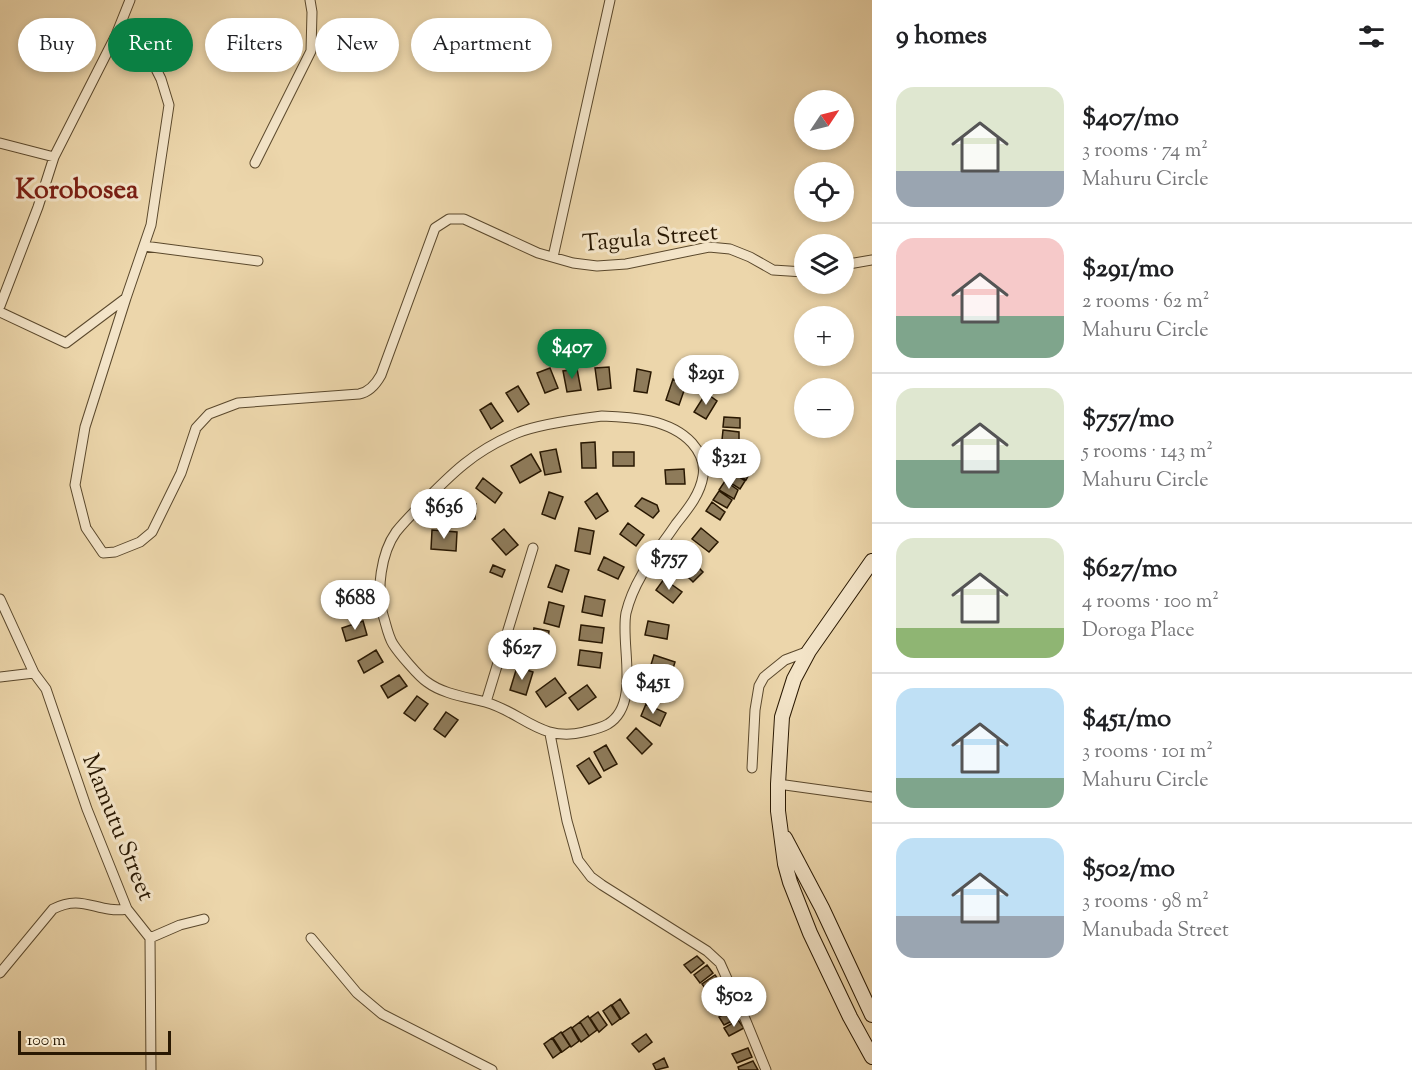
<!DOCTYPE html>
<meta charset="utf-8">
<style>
:root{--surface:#fff;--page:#f2f2f2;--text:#202124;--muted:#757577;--line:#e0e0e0;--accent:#0b8043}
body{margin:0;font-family:"Sorts Mill Goudy",serif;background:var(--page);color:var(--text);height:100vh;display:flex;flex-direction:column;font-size:22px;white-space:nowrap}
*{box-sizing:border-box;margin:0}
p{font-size:20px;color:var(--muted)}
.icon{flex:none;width:33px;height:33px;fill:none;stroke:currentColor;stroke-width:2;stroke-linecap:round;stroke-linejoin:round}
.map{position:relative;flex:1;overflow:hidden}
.drawer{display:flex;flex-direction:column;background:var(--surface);width:540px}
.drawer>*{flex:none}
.guide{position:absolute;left:18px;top:18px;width:570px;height:54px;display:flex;gap:12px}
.needle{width:39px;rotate:55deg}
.controls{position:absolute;left:794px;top:90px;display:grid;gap:12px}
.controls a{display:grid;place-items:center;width:60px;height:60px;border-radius:50%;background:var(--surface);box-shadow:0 3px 9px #0003;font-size:30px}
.scale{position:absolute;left:18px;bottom:15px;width:153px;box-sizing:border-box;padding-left:6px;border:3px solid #291802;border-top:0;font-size:16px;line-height:21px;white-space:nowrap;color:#291802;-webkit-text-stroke:4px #f3e4c8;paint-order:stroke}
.price{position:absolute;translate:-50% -51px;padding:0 14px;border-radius:21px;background:#fff;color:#222;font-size:20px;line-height:39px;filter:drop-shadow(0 2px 3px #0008)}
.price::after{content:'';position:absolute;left:50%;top:36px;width:18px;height:14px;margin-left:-9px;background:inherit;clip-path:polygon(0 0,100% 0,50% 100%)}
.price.current{background:var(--accent);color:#fff}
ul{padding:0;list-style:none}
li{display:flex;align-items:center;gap:18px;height:150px;padding:0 24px}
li+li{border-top:2px solid var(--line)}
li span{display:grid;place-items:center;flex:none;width:168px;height:120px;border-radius:18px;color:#555}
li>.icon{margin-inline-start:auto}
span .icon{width:72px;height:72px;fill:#fffc;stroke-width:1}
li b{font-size:26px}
h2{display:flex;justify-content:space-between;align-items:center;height:72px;padding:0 24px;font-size:26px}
.tag{padding:0 21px;border-radius:27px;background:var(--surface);box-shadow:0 3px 9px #0003;font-size:21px;line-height:54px}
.tag.current{background:var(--accent);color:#fff}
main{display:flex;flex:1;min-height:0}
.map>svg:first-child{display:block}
.building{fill:#8e7b5a;stroke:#291802;stroke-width:1.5}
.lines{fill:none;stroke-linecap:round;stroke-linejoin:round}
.street-casing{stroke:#5a482c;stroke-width:11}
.secondary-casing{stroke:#291802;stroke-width:16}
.street{stroke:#f3e4c8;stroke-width:9}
.secondary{stroke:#f3e4c8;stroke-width:14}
.labels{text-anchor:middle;stroke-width:6;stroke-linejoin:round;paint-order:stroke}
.street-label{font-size:24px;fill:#291802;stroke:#f3e4c8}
.quarter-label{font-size:27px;font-weight:bold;fill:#7a1f14;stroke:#f3e4c8}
</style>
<main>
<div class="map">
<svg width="872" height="1070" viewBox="0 0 872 1070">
<rect width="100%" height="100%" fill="#ecd6ab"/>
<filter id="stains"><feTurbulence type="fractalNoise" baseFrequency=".00333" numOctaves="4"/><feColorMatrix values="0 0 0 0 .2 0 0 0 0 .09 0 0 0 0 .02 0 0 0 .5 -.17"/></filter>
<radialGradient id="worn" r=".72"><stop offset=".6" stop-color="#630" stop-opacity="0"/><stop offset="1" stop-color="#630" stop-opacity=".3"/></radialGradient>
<path class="building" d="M 609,367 L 611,388 L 598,390 L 595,368 Z
M 550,368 L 558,388 L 545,393 L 537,373 Z
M 577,369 L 581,390 L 567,392 L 563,371 Z
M 637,369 L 651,372 L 647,393 L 634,391 Z
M 673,379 L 686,385 L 679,405 L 666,400 Z
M 518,386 L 529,404 L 518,412 L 506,393 Z
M 706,393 L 717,401 L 706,419 L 694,412 Z
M 491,403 L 503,421 L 491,429 L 480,410 Z
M 724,417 L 740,418 L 740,428 L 723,427 Z
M 723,430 L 739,432 L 739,442 L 722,440 Z
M 595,442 L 596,468 L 582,468 L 581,443 Z
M 722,443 L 738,444 L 737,455 L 721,453 Z
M 556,449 L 561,472 L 545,475 L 540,452 Z
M 613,452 L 634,452 L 634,466 L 613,466 Z
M 531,454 L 541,471 L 520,483 L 511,466 Z
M 738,462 L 751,471 L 746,480 L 732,471 Z
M 684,469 L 685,484 L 666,484 L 665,470 Z
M 732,472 L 745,481 L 740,489 L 726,480 Z
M 483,478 L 502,493 L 495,503 L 476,488 Z
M 725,481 L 738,490 L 734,499 L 719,490 Z
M 719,491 L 732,500 L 727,508 L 713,500 Z
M 549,492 L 563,497 L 555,519 L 542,514 Z
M 597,493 L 608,511 L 596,519 L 585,502 Z
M 642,498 L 657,505 L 659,511 L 653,518 L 635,506 Z
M 454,502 L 476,504 L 475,519 L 454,518 Z
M 712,502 L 725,512 L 720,520 L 706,511 Z
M 628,523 L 644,535 L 636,546 L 620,534 Z
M 579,528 L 594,531 L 590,554 L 575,551 Z
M 701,528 L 718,542 L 709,552 L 692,539 Z
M 504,529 L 518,545 L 506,555 L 492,539 Z
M 432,530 L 457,532 L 456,551 L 431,549 Z
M 604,557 L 624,567 L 618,579 L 598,570 Z
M 688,557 L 703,572 L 693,582 L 678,567 Z
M 493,565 L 505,570 L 502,577 L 490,572 Z
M 556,565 L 569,570 L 562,592 L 548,587 Z
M 664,579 L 682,592 L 673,603 L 656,590 Z
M 340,589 L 362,590 L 361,603 L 340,603 Z
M 585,596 L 605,600 L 602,616 L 582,612 Z
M 549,602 L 564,606 L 559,627 L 544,623 Z
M 363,621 L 367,635 L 346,641 L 342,628 Z
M 648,621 L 669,625 L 667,639 L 645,635 Z
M 581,625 L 604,628 L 602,643 L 579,640 Z
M 534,628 L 549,631 L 546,654 L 530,652 Z
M 376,650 L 383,662 L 364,673 L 358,661 Z
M 580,650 L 602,653 L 600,668 L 578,665 Z
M 654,655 L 675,662 L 671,675 L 650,668 Z
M 517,667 L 533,672 L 526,695 L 510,690 Z
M 399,675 L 407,686 L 388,698 L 381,686 Z
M 555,678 L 566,693 L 546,707 L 536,692 Z
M 649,680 L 670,685 L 667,699 L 646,694 Z
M 587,685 L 596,697 L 578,710 L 569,698 Z
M 417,696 L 428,704 L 415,721 L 404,713 Z
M 646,704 L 666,713 L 660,726 L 641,716 Z
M 446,712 L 458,720 L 445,737 L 434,729 Z
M 636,728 L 652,744 L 642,754 L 627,738 Z
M 606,745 L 617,764 L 604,771 L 594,752 Z
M 589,758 L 601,777 L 589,784 L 577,766 Z
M 697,956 L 704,963 L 691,973 L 684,965 Z
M 707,965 L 713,973 L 700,983 L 694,975 Z
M 715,975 L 721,983 L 708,992 L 702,984 Z
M 727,998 L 733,1007 L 718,1014 L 713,1005 Z
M 620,999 L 629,1013 L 621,1019 L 612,1005 Z
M 611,1005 L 620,1019 L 612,1025 L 603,1011 Z
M 733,1009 L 738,1018 L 724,1025 L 719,1017 Z
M 598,1012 L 607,1025 L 599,1032 L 590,1018 Z
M 588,1016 L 597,1030 L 589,1036 L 580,1022 Z
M 738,1020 L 744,1028 L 729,1036 L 724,1028 Z
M 580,1022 L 589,1036 L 581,1042 L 572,1028 Z
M 571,1027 L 579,1041 L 571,1047 L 562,1033 Z
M 561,1032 L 570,1046 L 562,1052 L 553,1038 Z
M 646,1034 L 652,1042 L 639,1052 L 632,1044 Z
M 552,1038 L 561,1052 L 553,1058 L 544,1044 Z
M 748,1048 L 752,1057 L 737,1063 L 732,1054 Z
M 664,1058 L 668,1067 L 656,1070 L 653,1064 Z
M 753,1061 L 758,1070 L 739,1070 L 738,1067 Z"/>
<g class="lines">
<defs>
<path id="street" d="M 0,143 L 54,157
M 255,163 L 311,51 L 312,12 L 310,0
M 144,246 L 258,261
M 553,257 L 610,0
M 843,265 L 872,260
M 126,298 L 85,427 L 75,485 L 86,528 L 103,553 L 115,552 L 140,542 L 152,532 L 181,473 L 196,428 L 209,414 L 238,403 L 359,394 C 370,392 376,384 381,375 L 435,228 L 449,219 L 464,219 L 538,253 L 573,263 L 597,266 L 626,264 L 709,247 L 730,249 L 750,257 L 773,270 L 804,272
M 0,306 L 38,207 L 54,157 L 116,35 L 130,0
M 0,312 L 66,343 L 126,298 L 151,225 L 169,105 L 161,79 L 155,67 L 116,35
M 602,416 C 632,417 670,419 692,443 C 700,452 705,464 703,476 C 700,495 687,510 676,524 C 657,552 634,579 626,613 C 620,644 641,704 608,724 C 601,728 592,730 584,732 C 541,743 522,712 485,702 C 466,697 443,694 427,682 C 419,677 398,652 393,644 C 388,636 386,624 383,615 C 376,591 381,553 396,532 C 403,523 412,514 420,506 C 452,473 474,451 517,433 C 539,424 578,419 602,416 Z
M 0,599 L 34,673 L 0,677
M 34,673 L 46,689 L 87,809 L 127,909 L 150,938 L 151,1070
M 486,702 L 533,548
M 550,734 L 567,821 L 578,860 L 591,877 L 602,885 L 707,951 L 720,963 L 746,1021 L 766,1070
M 752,768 L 755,710 L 759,686 L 764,677 L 785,660 L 809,651
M 778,784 L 872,797
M 150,938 L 180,925 L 204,919
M 311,938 L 357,993 L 382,1014 L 492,1070
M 0,973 L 53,909 C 83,893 97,914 127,909"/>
<path id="secondary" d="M 872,561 L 809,651 L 794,679 L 782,717 L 778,784 L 778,811 L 785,864 L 790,882 L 810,933 L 850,1017 L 872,1057
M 785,838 L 822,908 L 872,1015"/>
</defs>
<use href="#street" class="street-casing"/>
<use href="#secondary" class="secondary-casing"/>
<use href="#street" class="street"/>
<use href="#secondary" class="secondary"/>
</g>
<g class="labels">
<g class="street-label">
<text transform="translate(650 237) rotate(-5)" y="8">Tagula Street</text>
<text transform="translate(119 827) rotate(68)" y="8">Mamutu Street</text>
</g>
<g class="quarter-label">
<text x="77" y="198">Korobosea</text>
</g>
</g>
<rect width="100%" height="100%" filter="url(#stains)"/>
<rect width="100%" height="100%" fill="url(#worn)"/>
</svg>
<div class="controls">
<a><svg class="needle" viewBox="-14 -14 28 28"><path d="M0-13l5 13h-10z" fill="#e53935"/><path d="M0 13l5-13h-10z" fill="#757577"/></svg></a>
<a><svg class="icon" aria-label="locate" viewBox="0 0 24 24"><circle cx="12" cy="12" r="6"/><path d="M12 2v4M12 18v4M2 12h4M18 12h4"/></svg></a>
<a><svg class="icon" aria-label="layers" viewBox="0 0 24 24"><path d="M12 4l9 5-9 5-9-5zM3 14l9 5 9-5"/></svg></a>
<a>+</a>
<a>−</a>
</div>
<div class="scale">100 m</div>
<b class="price current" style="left:572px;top:380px">$407</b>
<b class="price" style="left:706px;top:406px">$291</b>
<b class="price" style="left:729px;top:490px">$321</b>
<b class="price" style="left:444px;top:540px">$636</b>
<b class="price" style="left:669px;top:591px">$757</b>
<b class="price" style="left:355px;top:631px">$688</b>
<b class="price" style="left:522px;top:681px">$627</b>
<b class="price" style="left:653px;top:715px">$451</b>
<b class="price" style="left:734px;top:1028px">$502</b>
<div class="guide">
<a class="tag">Buy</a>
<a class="tag current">Rent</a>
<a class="tag">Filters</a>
<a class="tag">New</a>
<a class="tag">Apartment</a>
</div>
</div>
<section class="drawer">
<h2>9 homes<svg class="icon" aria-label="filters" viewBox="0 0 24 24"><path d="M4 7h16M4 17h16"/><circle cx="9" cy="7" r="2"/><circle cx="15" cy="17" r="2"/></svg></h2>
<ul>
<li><span style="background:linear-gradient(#dfe7d0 70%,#9aa5b1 0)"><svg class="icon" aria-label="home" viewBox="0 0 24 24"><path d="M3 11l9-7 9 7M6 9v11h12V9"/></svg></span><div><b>$407/mo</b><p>3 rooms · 74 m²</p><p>Mahuru Circle</p></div></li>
<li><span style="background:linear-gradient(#f6c9c9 65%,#7fa58c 0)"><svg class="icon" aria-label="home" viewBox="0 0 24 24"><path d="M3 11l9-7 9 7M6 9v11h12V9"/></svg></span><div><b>$291/mo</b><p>2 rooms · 62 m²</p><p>Mahuru Circle</p></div></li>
<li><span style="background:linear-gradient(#dfe7d0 60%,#7fa58c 0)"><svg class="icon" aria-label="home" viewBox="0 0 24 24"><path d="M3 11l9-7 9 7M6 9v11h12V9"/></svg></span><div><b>$757/mo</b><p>5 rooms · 143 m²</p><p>Mahuru Circle</p></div></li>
<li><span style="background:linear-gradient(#dfe7d0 75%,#8fb573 0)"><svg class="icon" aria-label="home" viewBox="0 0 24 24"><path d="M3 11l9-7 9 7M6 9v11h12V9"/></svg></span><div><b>$627/mo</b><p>4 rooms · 100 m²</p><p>Doroga Place</p></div></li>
<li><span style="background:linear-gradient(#bfe0f5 75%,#7fa58c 0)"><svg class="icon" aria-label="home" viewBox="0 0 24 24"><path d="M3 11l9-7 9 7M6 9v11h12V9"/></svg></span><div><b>$451/mo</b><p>3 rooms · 101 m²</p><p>Mahuru Circle</p></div></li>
<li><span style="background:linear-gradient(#bfe0f5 65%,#9aa5b1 0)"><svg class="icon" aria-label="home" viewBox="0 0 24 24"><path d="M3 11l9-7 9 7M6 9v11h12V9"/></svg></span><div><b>$502/mo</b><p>3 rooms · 98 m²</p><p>Manubada Street</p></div></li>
</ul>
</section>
</main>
